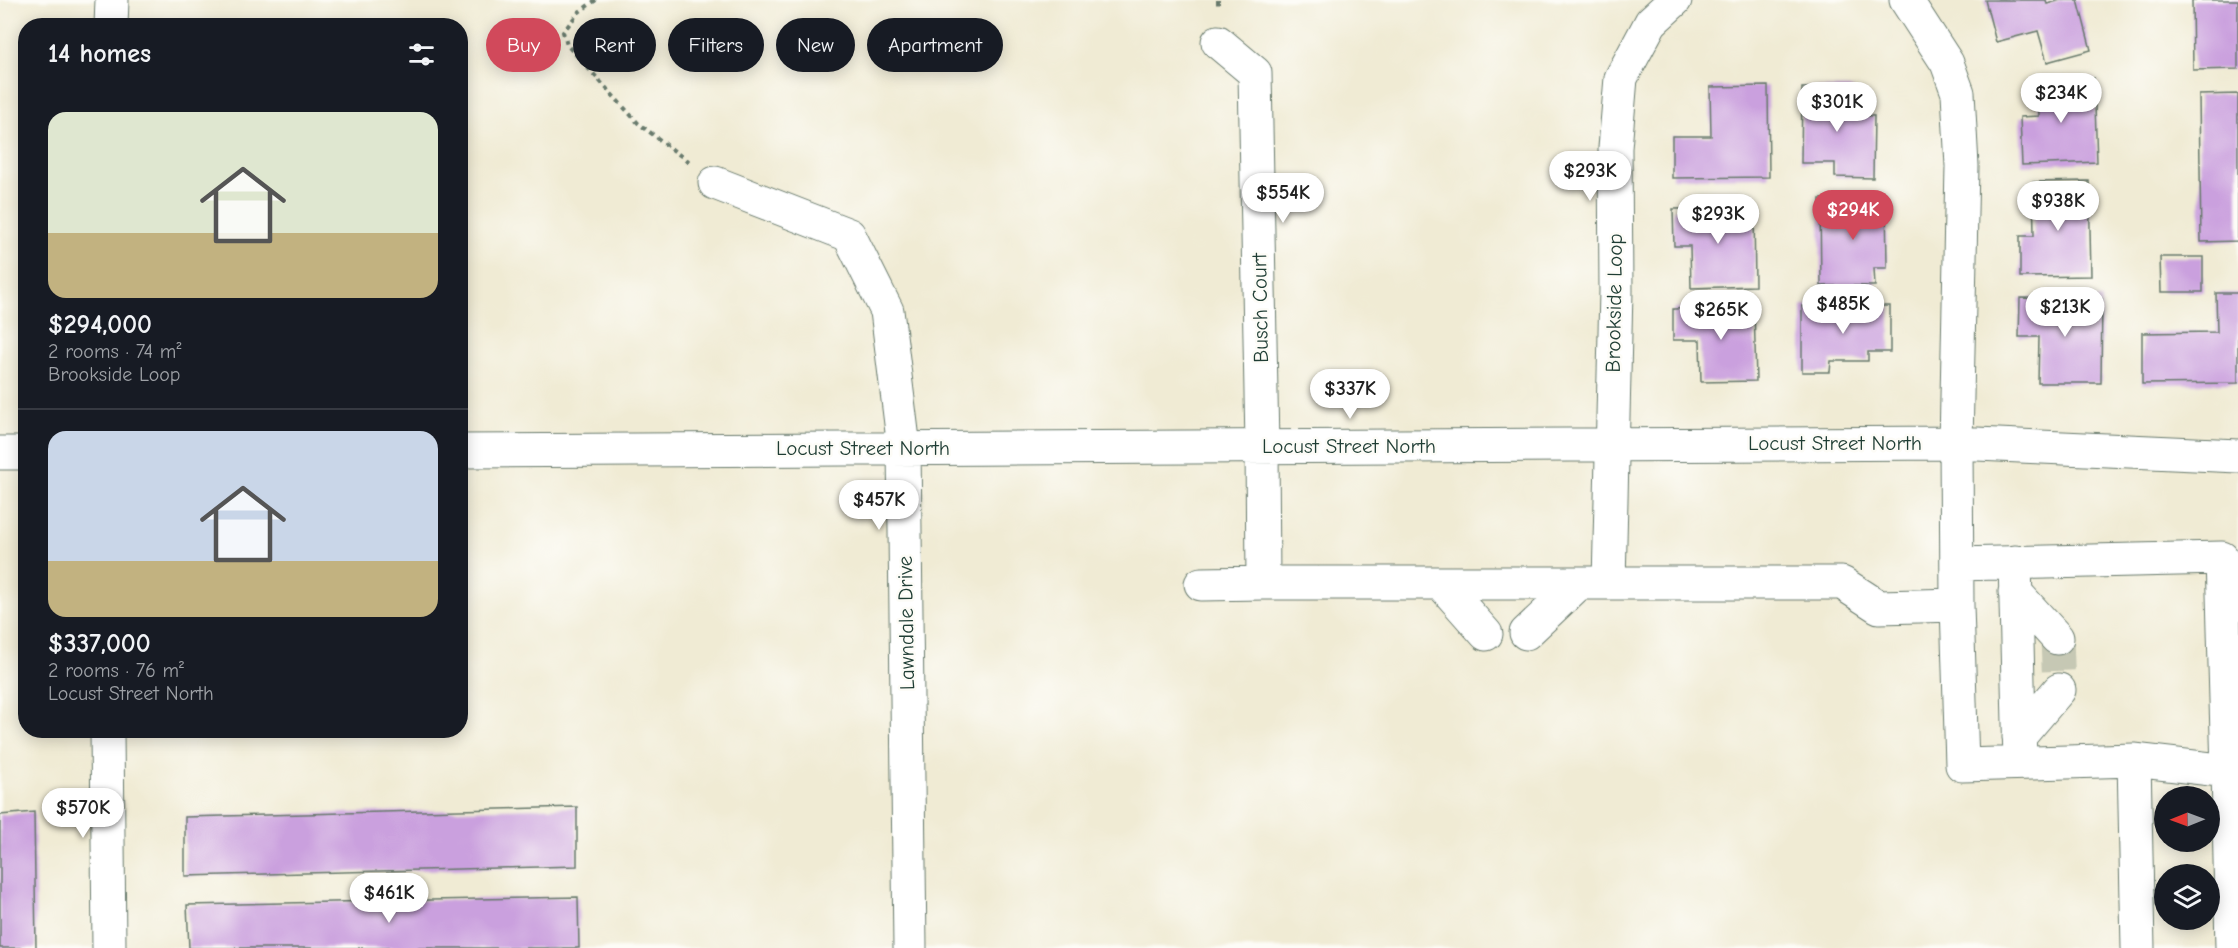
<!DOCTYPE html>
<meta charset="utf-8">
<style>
:root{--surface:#171b24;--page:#242831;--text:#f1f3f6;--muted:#9ea1a6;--line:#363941;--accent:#d1495b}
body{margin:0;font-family:"Comic Neue",sans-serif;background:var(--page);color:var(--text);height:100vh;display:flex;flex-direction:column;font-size:22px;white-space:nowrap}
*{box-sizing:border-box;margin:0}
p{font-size:20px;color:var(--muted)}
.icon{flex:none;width:33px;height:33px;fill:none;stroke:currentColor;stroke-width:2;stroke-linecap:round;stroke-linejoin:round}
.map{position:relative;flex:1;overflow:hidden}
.side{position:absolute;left:18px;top:18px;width:450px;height:720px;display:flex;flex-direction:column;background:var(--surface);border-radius:24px;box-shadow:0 3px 15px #0003}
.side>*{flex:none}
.top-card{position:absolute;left:486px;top:18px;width:570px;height:54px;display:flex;gap:12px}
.needle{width:39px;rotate:269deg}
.fabs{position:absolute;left:2154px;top:786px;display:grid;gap:12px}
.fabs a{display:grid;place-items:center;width:66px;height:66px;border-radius:50%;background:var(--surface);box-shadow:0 3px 15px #0003;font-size:30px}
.price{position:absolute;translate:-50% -51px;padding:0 14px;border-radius:21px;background:#fff;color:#222;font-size:20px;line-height:39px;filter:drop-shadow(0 2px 3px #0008)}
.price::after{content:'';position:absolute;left:50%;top:36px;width:18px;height:14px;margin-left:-9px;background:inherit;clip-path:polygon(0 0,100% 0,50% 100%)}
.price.selected{background:var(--accent);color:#fff}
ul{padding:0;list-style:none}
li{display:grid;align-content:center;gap:12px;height:318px;padding:0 30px}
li+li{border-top:2px solid var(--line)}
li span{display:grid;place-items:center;height:186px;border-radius:18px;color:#555}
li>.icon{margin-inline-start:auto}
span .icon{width:108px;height:108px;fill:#fffc;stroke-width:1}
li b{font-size:26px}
h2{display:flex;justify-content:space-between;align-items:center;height:72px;padding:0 30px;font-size:26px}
.tag{padding:0 21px;border-radius:27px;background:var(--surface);box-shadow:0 3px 15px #0003;font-size:21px;line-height:54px}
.tag.selected{background:var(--accent);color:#fff}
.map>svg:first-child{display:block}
.building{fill:#caa0de}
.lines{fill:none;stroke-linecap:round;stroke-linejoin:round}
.minor-tunnel{stroke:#c6c8b4;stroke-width:33;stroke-dasharray:33 16;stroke-linecap:butt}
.minor-casing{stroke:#687a6c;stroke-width:35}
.path{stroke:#687a6c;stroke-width:4;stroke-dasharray:4.5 4.5;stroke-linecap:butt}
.minor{stroke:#fff;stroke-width:33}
.labels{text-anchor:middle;stroke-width:5;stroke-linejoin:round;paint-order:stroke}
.street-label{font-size:21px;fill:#1f3d34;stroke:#fdfcf7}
</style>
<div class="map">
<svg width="2238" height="948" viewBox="0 0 2238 948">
<rect width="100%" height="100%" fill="#fdfcf7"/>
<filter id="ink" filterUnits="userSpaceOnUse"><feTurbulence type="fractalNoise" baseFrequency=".0167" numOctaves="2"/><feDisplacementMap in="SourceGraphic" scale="12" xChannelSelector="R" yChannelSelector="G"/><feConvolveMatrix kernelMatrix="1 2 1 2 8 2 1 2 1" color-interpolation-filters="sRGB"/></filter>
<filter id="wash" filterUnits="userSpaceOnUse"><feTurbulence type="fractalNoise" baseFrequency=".008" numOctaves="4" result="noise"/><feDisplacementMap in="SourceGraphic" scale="24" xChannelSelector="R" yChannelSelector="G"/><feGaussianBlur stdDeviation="1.35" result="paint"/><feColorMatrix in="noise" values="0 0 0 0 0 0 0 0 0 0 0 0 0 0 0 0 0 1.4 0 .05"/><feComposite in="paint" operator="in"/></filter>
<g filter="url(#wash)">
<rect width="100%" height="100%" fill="#f0ebd4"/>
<g id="blocks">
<path class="building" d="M 1985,0 L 2046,0 L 2047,4 L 2061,0 L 2078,0 L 2091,50 L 2047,62 L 2038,31 L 1996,42 Z
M 2192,0 L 2238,0 L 2238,69 L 2193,70 Z
M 2094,78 L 2097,162 L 2022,165 L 2020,117 L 2039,116 L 2038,80 Z
M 1768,86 L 1769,177 L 1672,178 L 1672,136 L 1711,136 L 1710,87 Z
M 1802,88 L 1853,88 L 1853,115 L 1874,116 L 1873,178 L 1835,177 L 1835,163 L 1801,163 Z
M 2238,94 L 2238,241 L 2201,242 L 2199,95 Z
M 2089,181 L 2091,276 L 2020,277 L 2020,236 L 2034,236 L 2033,182 Z
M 1886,198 L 1887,268 L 1874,268 L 1875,286 L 1821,286 L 1820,199 Z
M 1754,208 L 1755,286 L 1691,288 L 1690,246 L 1674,246 L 1673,209 Z
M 2160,257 L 2203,257 L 2203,292 L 2161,292 Z
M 2216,293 L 2238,293 L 2238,383 L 2142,384 L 2142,333 L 2217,332 Z
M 2020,298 L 2102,299 L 2101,383 L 2038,383 L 2039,337 L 2019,337 Z
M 1802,306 L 1890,306 L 1890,352 L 1868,352 L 1868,361 L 1831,361 L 1830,372 L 1802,372 Z
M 1754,307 L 1756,381 L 1701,382 L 1700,340 L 1673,340 L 1673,309 Z
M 577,807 L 577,866 L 185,876 L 185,817 Z
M 34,812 L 36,948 L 0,948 L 0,815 Z
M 578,897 L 579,948 L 189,948 L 187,905 Z"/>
</g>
</g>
<g filter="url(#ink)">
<use href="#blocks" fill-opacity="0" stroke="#687a6c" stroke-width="1.5"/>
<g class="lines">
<path class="minor-tunnel" d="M 2057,638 L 2059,690"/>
<defs>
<path id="minor" d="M 111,26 L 112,0
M 1218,42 L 1255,73 L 1262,446 L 1263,583 L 1842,583 L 1879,607 L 1957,605 L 1956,443 L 1962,166 L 1958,93 L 1947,63 L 1906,0
M 715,183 L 849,235 L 887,311 L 904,448 L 910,948
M 460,451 L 1956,443 L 2238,456
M 0,453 L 26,453
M 2015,562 L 2020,763
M 1957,564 L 2222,558 L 2228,771 L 2134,760 L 1962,765 L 1957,605
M 1441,583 L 1486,634
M 1609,583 L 1616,291 L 1615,148 L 1621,78 L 1651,22 L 1675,0
M 1201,584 L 1263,583
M 2015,592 L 2057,638
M 1526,633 L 1579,583
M 107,730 L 109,948
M 2019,737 L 2059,690
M 2134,760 L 2138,948
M 2228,771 L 2232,948"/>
</defs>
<use href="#minor" class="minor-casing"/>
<path class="path" d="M 596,0 L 579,12 L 563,32 L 567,45 L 638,123 L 690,163
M 1218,0 L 1218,8"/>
<use href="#minor" class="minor"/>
</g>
</g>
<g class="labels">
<g class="street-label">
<text transform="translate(1614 303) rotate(-89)" y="7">Brookside Loop</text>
<text transform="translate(1260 308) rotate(-91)" y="7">Busch Court</text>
<text x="1835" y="450">Locust Street North</text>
<text x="1349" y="453">Locust Street North</text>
<text x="863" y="455">Locust Street North</text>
<text transform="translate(906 623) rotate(-91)" y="7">Lawndale Drive</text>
</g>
</g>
</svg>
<div class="fabs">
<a><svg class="needle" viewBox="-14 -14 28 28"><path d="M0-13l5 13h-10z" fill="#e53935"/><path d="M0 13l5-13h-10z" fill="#9ea1a6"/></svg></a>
<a><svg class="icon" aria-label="layers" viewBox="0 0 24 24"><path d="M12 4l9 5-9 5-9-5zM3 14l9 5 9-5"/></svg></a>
</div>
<b class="price" style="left:2061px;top:124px">$234K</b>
<b class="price" style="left:1837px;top:133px">$301K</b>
<b class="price" style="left:1590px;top:202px">$293K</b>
<b class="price" style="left:1283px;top:224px">$554K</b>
<b class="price" style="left:2058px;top:232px">$938K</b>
<b class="price selected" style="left:1853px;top:241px">$294K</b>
<b class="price" style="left:1718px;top:245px">$293K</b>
<b class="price" style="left:1843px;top:335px">$485K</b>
<b class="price" style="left:2065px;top:338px">$213K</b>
<b class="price" style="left:1721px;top:341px">$265K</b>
<b class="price" style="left:1350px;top:420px">$337K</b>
<b class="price" style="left:879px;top:531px">$457K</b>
<b class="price" style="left:83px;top:839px">$570K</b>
<b class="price" style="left:389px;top:924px">$461K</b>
<div class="top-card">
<a class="tag selected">Buy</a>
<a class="tag">Rent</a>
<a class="tag">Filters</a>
<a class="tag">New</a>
<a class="tag">Apartment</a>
</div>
<section class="side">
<h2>14 homes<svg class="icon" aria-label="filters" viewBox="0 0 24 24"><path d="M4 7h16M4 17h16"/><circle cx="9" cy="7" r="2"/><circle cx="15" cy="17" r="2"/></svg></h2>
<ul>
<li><span style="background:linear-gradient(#dfe7d0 65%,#c2b280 0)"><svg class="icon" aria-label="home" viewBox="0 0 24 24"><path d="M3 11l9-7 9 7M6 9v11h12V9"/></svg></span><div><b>$294,000</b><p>2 rooms · 74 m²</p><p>Brookside Loop</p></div></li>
<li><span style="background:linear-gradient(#c9d6e8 70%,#c2b280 0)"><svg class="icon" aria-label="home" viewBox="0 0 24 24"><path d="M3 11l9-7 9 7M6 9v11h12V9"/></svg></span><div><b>$337,000</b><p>2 rooms · 76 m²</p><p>Locust Street North</p></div></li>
</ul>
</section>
</div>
